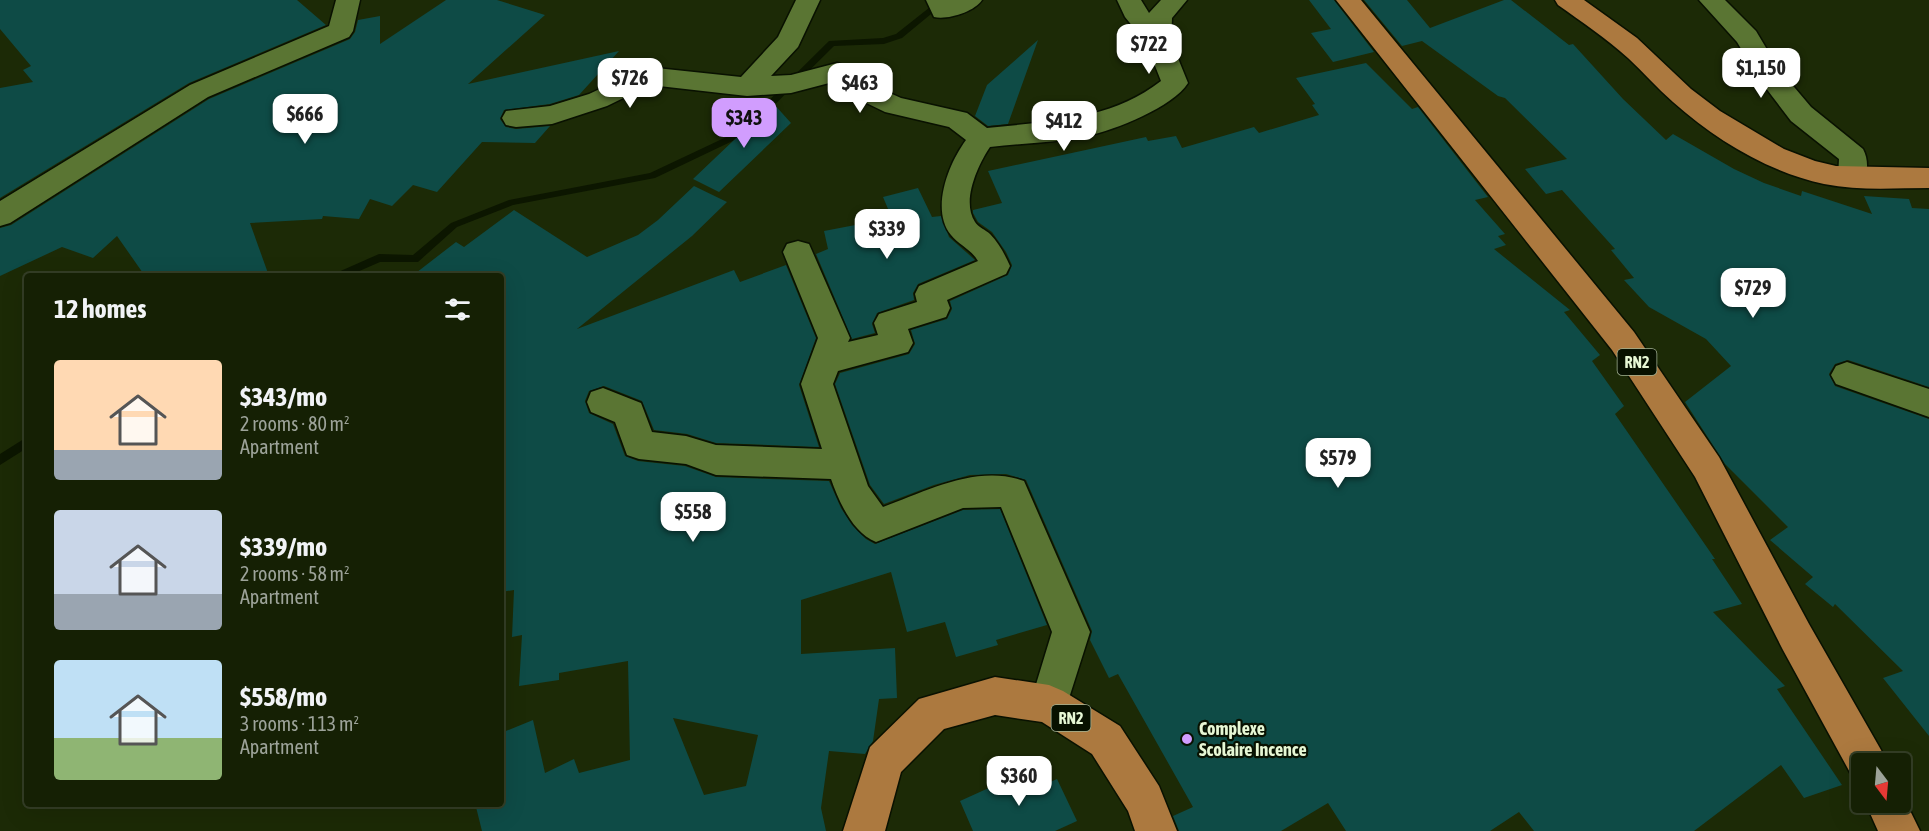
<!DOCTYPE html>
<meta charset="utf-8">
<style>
:root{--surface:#152004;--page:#1e280e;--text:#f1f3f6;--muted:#9da39a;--line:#343e26;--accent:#d19dfe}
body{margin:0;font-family:"Asap Condensed",sans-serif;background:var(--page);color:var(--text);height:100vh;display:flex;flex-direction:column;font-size:22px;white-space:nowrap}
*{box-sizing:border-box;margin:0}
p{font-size:20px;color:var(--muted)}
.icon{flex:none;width:33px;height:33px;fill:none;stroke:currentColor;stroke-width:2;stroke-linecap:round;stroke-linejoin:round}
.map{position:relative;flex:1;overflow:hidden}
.sheet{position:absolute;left:24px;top:273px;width:480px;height:534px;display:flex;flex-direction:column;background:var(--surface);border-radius:6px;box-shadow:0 6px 24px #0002,0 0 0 2px var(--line)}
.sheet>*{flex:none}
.needle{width:39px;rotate:164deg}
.controls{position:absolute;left:1851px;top:753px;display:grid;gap:12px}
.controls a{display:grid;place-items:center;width:60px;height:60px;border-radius:6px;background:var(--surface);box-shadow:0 6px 24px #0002,0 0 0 2px var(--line);font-size:30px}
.price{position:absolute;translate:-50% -51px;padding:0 14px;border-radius:12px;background:#fff;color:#222;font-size:20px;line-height:39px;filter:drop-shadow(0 2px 3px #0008)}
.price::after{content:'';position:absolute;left:50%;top:36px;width:18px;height:14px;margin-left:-9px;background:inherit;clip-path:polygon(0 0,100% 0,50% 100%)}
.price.current{background:var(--accent);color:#111}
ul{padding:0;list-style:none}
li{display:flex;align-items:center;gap:18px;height:150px;padding:0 30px}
li span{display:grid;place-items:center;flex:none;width:168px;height:120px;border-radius:6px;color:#555}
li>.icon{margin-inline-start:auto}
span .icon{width:72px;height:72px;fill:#fffc;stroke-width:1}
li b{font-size:26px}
h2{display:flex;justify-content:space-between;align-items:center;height:72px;padding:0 30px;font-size:26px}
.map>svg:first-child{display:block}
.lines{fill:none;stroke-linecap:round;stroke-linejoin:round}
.stream{fill:#0c1600;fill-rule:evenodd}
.building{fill:#0e4b46;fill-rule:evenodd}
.minor-casing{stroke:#091101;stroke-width:3}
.highway-casing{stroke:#091101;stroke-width:3}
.minor{fill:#5a7533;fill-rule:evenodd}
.highway{fill:#ac793f;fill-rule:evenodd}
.poi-dot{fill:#d19dfe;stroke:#081100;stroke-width:2}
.labels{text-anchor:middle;stroke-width:4.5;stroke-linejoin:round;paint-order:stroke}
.shield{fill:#081100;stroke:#a3b294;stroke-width:1.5}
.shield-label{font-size:16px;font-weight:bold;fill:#e6f7d4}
.poi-label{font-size:18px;font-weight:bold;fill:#e6f7d4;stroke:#081100;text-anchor:start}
</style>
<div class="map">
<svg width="1929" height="831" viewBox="0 0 1929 831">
<rect width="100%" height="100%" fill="#1c2a06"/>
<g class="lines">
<path class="stream" d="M 939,0 L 948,0 L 902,38 L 884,44 L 834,46 L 743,136 L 655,178 L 513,205 L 457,227 L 418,262 L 380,262 L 348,276 L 334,276 L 336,273 L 379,254 L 413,255 L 451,223 L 509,200 L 650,173 L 737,132 L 829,41 L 883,38 L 896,34 Z
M 27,437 L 27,448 L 0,465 L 0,454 Z"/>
</g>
<path class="building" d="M 0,0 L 297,0 L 326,25 L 189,83 L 0,198 L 0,88 L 33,82 L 23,70 L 31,66 L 0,29 Z
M 446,0 L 497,0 L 545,15 L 468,84 L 619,51 L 579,95 L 550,104 L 504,110 L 500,119 L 506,127 L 516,129 L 550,126 L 535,143 L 482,142 L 437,192 L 413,185 L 392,206 L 370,199 L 359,219 L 323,216 L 322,219 L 250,223 L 269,276 L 145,276 L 117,236 L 93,258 L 62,247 L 0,276 L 0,228 L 11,225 L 209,99 L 350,39 L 355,32 L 358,20 L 380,16 L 380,44 Z
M 1309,0 L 1334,0 L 1374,52 L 1333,62 L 1311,33 L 1331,29 Z
M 1364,0 L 1407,0 L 1430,28 L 1504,0 L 1511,0 L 1569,45 L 1573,44 L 1623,99 L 1666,140 L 1673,134 L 1734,169 L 1764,183 L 1801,196 L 1802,191 L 1872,214 L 1864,196 L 1909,199 L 1912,208 L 1929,209 L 1929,387 L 1848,360 L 1835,364 L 1829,374 L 1835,386 L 1929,419 L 1929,736 L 1883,678 L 1903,671 L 1835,604 L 1833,607 L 1805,584 L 1813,577 L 1770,540 L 1788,527 L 1725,464 L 1685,402 L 1731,366 L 1706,339 L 1649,307 L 1624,280 L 1634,278 L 1611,250 L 1615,249 L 1562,190 L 1546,194 L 1525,169 L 1567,159 L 1505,98 L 1498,96 L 1422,41 L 1402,46 Z
M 1038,40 L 1008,124 L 988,126 L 975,116 L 987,85 Z
M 1366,63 L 1412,109 L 1418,107 L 1488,197 L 1475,200 L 1505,234 L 1498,236 L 1506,245 L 1494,249 L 1570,310 L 1564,312 L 1600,355 L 1592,361 L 1624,406 L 1615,414 L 1715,559 L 1712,559 L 1742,604 L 1713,612 L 1785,686 L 1777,689 L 1842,785 L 1804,798 L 1781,765 L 1694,831 L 1534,831 L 1519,812 L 1490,831 L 1346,831 L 1328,803 L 1281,831 L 1179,831 L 1173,816 L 1193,807 L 1118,674 L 1109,678 L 1090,640 L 1092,631 L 1026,480 L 1006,474 L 970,475 L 934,485 L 884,504 L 870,485 L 835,384 L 840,373 L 909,354 L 915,344 L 911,330 L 947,319 L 952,309 L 950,301 L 1008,275 L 1012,265 L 1006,252 L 992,232 L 978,222 L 973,213 L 973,210 L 1002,203 L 988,171 L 1146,137 L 1148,141 L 1176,136 L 1182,148 L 1254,127 L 1259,133 L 1319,115 L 1312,105 L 1315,104 L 1296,78 Z
M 773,103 L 791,123 L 719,192 L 693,179 Z
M 694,186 L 727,202 L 692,236 L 577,329 L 734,270 L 740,282 L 786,265 L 816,338 L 799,385 L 819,447 L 716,443 L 687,434 L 654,430 L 642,401 L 604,386 L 589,391 L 585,401 L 589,413 L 613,424 L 625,456 L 638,461 L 685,466 L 716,477 L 829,481 L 841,508 L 852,525 L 866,539 L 875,544 L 963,510 L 1000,509 L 1047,625 L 996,640 L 998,645 L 956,657 L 945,622 L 907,632 L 891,572 L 801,600 L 801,654 L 895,648 L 897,698 L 879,699 L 873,741 L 865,754 L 829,751 L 821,808 L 826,831 L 482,831 L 476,807 L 481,804 L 501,804 L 501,733 L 533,720 L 545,773 L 574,759 L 579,773 L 630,760 L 628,661 L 559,673 L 559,680 L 519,686 L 522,635 L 512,637 L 514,590 L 501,592 L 501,276 L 412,276 L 456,242 L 464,247 L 514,210 L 587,257 L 638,235 L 658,220 ZM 673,718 L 758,735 L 746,786 L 704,795 Z
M 918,188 L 932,217 L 941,216 L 949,237 L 975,260 L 918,284 L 913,293 L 914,300 L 877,313 L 872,324 L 875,333 L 852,339 L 816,254 L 828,249 L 824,231 L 871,222 L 870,220 L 891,216 L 883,197 Z
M 1031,769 L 1039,787 L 1057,779 L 1077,821 L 1055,831 L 973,831 L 960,801 Z"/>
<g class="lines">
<defs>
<path id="minor" d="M 336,0 L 360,0 L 353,31 L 349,37 L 208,97 L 10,223 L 0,226 L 0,201 L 190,85 L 329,26 Z
M 796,0 L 820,0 L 798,47 L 771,76 L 791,75 L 837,63 L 846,66 L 872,85 L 901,98 L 967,113 L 987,128 C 1050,121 1109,121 1161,81 L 1146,43 L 1125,17 L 1117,0 L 1141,0 L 1149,13 L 1161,0 L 1187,0 L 1172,18 L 1171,41 L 1188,83 C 1173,107 1115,130 1087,136 C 1056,143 1022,143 990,147 C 978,165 961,201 975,222 C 978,227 986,230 990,234 C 999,243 1005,255 1010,266 L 1006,274 L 947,300 L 950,308 L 946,317 L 908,329 L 913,343 L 908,352 L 838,371 L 833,384 L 868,486 L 883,507 C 927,491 977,464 1024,481 L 1090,632 L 1063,717 L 1049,723 L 1035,717 L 1030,704 L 1052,632 L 1001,507 L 963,508 L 876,542 C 853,533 839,502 831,479 L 716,475 L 686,464 L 639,459 L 627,455 L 615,422 L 591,412 L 587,402 L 591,392 L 603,388 L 641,403 L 652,432 L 686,436 L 716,445 L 822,449 L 801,384 L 818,338 L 783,252 L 787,244 L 798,241 L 809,244 L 850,338 L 848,342 L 878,335 L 874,323 L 879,314 L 917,302 L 915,294 L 919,286 L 978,261 C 971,249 959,245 951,235 C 930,209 949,163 966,140 L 949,127 L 885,112 L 854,97 L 833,82 L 791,93 L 747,96 L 650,85 L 607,106 L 552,124 L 516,127 L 506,125 L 502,118 L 506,111 L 550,106 L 589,94 L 647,67 L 741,77 L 778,37 Z
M 926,0 L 982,0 C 974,12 948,20 934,17 Z
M 1699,0 L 1725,0 L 1756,31 L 1778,68 L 1811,107 L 1863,149 C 1869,160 1868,174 1862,184 L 1852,187 L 1842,184 L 1838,177 L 1839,159 L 1791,121 L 1759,79 L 1737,42 Z
M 1847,362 L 1929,389 L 1929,417 L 1836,384 L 1831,375 L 1836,366 Z"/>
<path id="highway" d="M 1336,0 L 1361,0 L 1634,332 L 1719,457 L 1809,624 L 1881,750 L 1887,764 L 1862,764 L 1862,782 L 1853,778 L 1783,650 L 1695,477 L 1612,350 Z
M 1555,0 L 1584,0 L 1637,38 L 1691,89 L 1720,111 L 1784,149 L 1815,161 L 1836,166 L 1929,168 L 1929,188 C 1894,188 1859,191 1824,184 C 1768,172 1716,140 1673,102 C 1657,88 1643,72 1628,58 C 1606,38 1582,22 1558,5 Z
M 995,677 L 1049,685 L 1063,691 L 1120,726 L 1159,786 L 1177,831 L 1135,831 L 1128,811 L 1092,754 L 1042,722 L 995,715 L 944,729 L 901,772 L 885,831 L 843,831 L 870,747 L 919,699 Z
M 1900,790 L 1920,831 L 1878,831 L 1865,802 L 1900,802 Z"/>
</defs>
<use href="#minor" class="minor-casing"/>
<use href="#highway" class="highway-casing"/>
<use href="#minor" class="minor"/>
<use href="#highway" class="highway"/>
</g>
<circle class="poi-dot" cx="1187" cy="739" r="6"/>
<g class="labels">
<g class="shield">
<rect x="1617.5" y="349" width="39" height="26" rx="4.5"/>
<rect x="1051.5" y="705" width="39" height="26" rx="4.5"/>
</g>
<g class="shield-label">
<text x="1637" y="368">RN2</text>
<text x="1071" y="724">RN2</text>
</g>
<g class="poi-label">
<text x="1199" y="735">Complexe<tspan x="1199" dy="21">Scolaire Incence</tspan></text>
</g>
</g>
</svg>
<div class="controls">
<a><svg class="needle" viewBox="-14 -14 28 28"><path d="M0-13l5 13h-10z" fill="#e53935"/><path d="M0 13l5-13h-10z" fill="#9da39a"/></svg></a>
</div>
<b class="price" style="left:1149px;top:75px">$722</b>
<b class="price" style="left:1761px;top:99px">$1,150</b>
<b class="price" style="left:630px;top:109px">$726</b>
<b class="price" style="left:860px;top:114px">$463</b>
<b class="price" style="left:305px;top:145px">$666</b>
<b class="price current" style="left:744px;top:149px">$343</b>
<b class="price" style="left:1064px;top:152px">$412</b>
<b class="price" style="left:887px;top:260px">$339</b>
<b class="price" style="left:1753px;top:319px">$729</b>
<b class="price" style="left:1338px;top:489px">$579</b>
<b class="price" style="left:693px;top:543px">$558</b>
<b class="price" style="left:1019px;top:807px">$360</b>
<section class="sheet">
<h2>12 homes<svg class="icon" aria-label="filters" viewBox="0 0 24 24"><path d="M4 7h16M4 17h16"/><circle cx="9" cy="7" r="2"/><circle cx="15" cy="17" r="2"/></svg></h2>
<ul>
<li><span style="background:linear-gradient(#ffd9b3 75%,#9aa5b1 0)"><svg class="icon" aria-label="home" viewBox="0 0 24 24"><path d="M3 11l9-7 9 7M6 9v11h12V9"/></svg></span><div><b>$343/mo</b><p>2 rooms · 80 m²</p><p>Apartment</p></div></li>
<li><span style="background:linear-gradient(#c9d6e8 70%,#9aa5b1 0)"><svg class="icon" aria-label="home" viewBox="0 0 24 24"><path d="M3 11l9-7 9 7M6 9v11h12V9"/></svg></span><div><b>$339/mo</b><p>2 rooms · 58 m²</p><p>Apartment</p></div></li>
<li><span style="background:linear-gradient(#bfe0f5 65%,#8fb573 0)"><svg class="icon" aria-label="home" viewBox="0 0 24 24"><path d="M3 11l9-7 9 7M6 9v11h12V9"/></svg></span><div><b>$558/mo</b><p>3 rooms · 113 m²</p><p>Apartment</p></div></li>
</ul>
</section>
</div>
